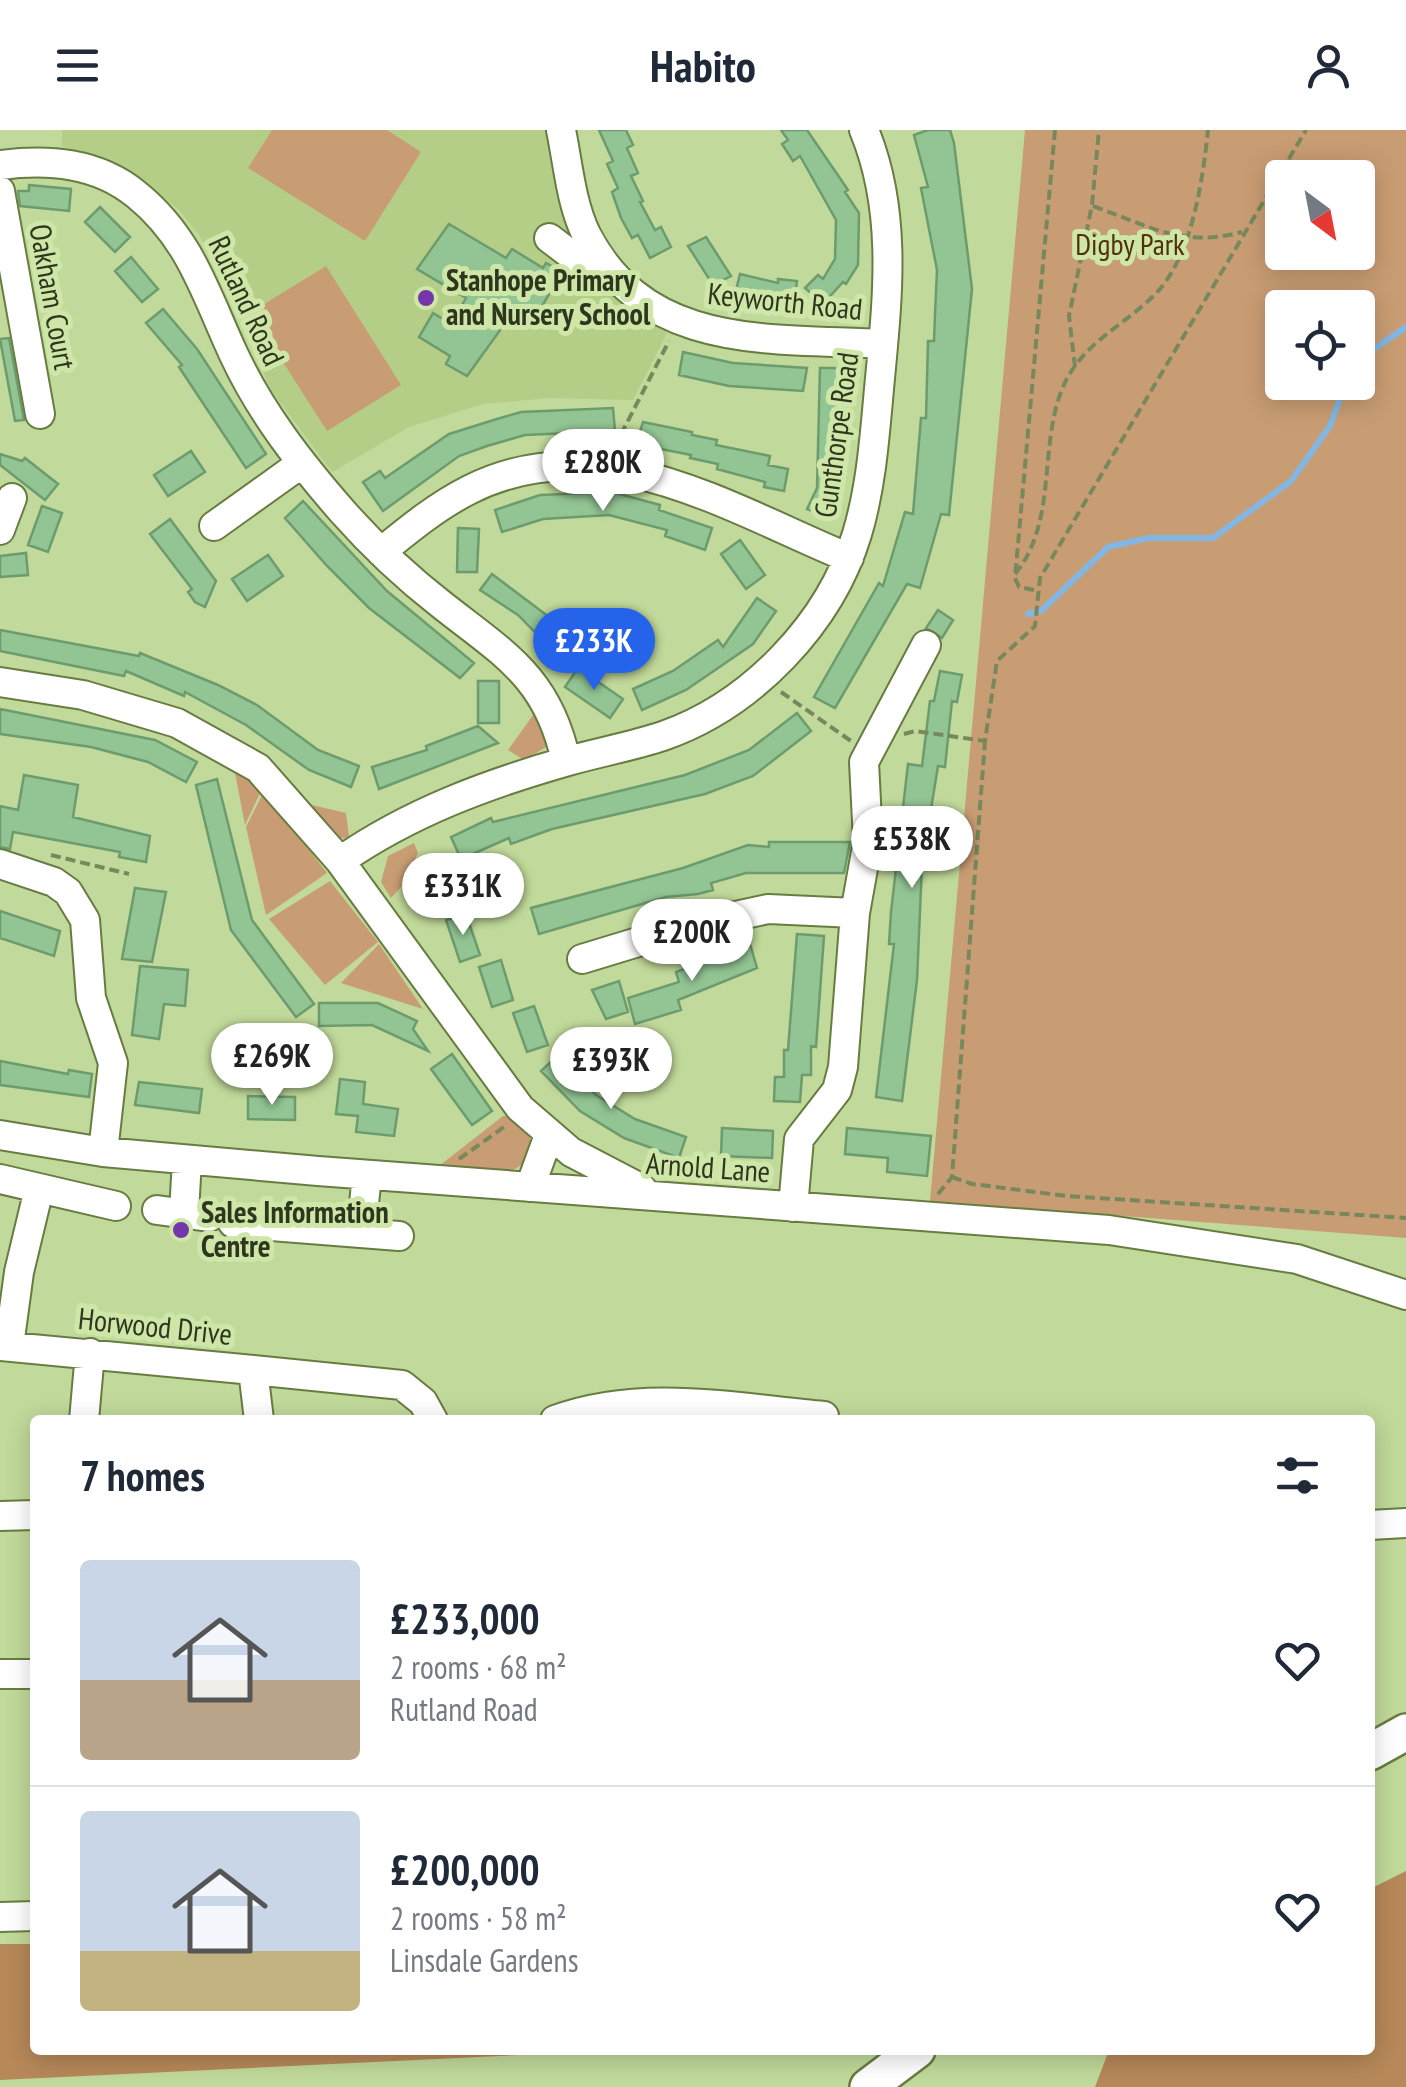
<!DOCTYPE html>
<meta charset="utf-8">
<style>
:root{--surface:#fff;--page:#f6f6f7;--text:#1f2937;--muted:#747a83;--line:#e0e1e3;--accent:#2563eb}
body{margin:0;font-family:"PT Sans Narrow",sans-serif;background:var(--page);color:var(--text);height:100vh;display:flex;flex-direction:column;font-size:38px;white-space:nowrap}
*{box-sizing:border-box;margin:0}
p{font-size:32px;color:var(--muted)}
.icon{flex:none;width:55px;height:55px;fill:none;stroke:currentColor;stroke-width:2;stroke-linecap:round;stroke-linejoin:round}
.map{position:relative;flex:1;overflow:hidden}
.drawer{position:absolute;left:30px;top:1285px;width:1345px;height:640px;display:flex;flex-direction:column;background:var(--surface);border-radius:10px;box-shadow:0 5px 25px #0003}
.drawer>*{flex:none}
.needle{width:65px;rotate:148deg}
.buttons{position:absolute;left:1265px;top:30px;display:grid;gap:20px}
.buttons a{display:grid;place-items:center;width:110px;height:110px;border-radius:10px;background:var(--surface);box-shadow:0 5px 25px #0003;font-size:50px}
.price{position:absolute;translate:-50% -85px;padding:0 22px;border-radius:35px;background:#fff;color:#222;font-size:32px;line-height:65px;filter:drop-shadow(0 2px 5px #0008)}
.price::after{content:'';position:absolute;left:50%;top:60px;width:30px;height:22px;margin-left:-15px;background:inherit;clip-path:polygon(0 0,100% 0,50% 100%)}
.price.on{background:var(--accent);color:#fff}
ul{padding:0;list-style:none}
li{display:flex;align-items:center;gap:30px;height:250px;padding:0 50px}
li+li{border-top:2px solid var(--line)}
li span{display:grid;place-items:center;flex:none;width:280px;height:200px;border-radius:10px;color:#555}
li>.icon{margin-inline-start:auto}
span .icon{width:120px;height:120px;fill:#fffc;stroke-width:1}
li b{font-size:42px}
h2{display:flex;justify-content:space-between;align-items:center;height:120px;padding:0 50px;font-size:42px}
header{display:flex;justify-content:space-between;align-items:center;height:130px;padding:0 50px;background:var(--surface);font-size:45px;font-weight:700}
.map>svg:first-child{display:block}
.built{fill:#b4ce88}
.green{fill:#c99d73;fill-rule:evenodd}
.forest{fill:#b78859}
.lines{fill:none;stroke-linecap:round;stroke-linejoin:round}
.stream{stroke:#82b7e4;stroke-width:6}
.building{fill:#93c594;stroke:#6c9c6d;stroke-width:2.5}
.minor-casing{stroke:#677c41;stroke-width:32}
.major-casing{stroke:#677c41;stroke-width:40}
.path{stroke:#77885c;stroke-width:4;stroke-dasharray:10 5;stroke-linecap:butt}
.minor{stroke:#fff;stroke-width:28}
.major{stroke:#fff;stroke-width:35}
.poi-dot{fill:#7536ab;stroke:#cee6a7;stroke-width:4}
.labels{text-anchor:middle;stroke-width:10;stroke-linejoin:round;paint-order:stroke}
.park-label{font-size:30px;fill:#51300a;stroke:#cee6a7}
.poi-label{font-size:30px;font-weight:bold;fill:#2e371e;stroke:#cee6a7;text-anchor:start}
.street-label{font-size:30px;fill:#2e371e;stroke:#cee6a7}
</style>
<header><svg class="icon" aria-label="menu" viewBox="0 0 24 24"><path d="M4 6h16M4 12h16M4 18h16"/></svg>Habito<svg class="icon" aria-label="person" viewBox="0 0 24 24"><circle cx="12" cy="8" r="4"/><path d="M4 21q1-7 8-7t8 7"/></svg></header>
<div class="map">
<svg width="1406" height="1957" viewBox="0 0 1406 1957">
<rect width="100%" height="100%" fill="#c1d99a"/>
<path class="built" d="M 62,0 L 547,0 L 570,102 L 633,179 L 668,201 L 633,270 L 550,268 L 483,274 L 409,297 L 332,342 L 271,260 L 217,136 L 199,105 L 178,79 L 146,54 L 112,34 L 62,16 Z"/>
<path class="green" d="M 272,0 L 387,0 L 421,22 L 365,111 L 248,38 Z
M 1025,0 L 1406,0 L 1406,1108 L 930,1071 ZM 1282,48 L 1358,48 L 1358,122 L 1282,122 ZM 1282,178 L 1358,178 L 1358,252 L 1282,252 Z
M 326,136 L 401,255 L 327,301 L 251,182 Z
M 536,581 L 548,616 L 524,630 L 508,620 Z
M 235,643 L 263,657 L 245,695 Z
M 264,661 L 327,743 L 266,785 L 246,697 Z
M 308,674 L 346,683 L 349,707 L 338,709 Z
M 414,713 L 418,723 L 403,755 L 391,768 L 381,752 L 388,726 Z
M 330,751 L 378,812 L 325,855 L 269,789 Z
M 379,814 L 423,879 L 341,853 Z
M 503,986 L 510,986 C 523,998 537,1007 529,1025 C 515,1055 466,1039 439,1036 Z"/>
<path class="forest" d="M 1406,1741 L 1406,1957 L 1095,1957 L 1109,1920 L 1370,1920 L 1370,1759 Z
M 0,1814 L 35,1814 L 35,1920 L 540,1920 L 540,1924 L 0,1950 Z"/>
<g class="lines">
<path class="stream" d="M 1358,237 L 1368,223 L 1406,197
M 1028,484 L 1042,480 L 1108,417 L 1148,408 L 1213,408 L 1291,351 L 1330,296 L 1346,252"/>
</g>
<path class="building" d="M 599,0 L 626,0 L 633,15 L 627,18 L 638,43 L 631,46 L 643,71 L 640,72 L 655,100 L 661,97 L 671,117 L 650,128 L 638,105 L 632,108 L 621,88 L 612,62 L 618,58 L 607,34 L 613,31 Z
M 781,0 L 807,0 L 848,60 L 845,62 L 859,83 L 858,135 L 846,154 L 843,152 L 823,174 L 805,158 L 818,145 L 823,149 L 835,129 L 836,90 L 800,26 L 793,31 L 782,14 L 788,10 Z
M 928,0 L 950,0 L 954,13 L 972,159 L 949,385 L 941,384 L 920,458 L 907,454 L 835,578 L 814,567 L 879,453 L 883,456 L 905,382 L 913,384 L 921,288 L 926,288 L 928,211 L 934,211 L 935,184 L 937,140 L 921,58 L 928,57 L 914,5 Z
M 29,55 L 71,59 L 69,81 L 20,76 L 18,61 L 29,61 Z
M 100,77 L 130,107 L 115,122 L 85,92 Z
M 449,94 L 506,128 L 512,119 L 543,138 L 546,133 L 562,142 L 530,197 L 511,185 L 467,246 L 446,234 L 450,226 L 419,207 L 433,183 L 451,194 L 466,168 L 417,139 Z
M 706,107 L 731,146 L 713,155 L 688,116 Z
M 131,127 L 158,159 L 142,172 L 115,141 Z
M 740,144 L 778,153 L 778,149 L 797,151 L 794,174 L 735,164 Z
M 163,179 L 197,219 L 266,324 L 246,338 L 179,237 L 182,235 L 146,193 Z
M 9,208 L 24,290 L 15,291 L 0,209 Z
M 683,222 L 733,233 L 807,238 L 803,261 L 729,256 L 679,245 Z
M 820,238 L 848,238 L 842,283 L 843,336 L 828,387 L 807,379 L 817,358 Z
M 613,278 L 615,301 L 525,305 L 487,316 L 459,326 L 383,381 L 363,352 L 380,341 L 385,348 L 449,304 L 497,289 L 521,282 Z
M 643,292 L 692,302 L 692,305 L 717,310 L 716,315 L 770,326 L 768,335 L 788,339 L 784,361 L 764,357 L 765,352 L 717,339 L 718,334 L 690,328 L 691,325 L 636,314 Z
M 191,321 L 205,342 L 168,366 L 154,345 Z
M 0,324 L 22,331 L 25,328 L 58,354 L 45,370 L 0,335 Z
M 612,362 L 660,375 L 659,380 L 712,398 L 705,420 L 665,406 L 667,400 L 609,385 L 543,389 L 502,402 L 495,380 L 540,365 Z
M 303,371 L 387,461 L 474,533 L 460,548 L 369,478 L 327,436 L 285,388 Z
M 42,376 L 62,383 L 48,422 L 28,415 Z
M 170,389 L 216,451 L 205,477 L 195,472 L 188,462 L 192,459 L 150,404 Z
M 458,398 L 479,399 L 477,442 L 457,442 Z
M 740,410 L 765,445 L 746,459 L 721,424 Z
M 26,423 L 28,445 L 0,447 L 0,426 Z
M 268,425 L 283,446 L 247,471 L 232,449 Z
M 492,444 L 545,484 L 572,511 L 569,515 L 577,524 L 566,534 L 518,485 L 480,460 Z
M 757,468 L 776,481 L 753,514 L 686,560 L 642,580 L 633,559 L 673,541 L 718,510 L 723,517 Z
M 938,480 L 953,490 L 942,508 L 926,498 Z
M 0,500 L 139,526 L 140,523 L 218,555 L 257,575 L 318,620 L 359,636 L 351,657 L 309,640 L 246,595 L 185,562 L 184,566 L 126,541 L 124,546 L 0,521 Z
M 578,538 L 623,569 L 610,588 L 565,557 Z
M 940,541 L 962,545 L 957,572 L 952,571 L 945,637 L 938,636 L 922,735 L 917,850 L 902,971 L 876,967 L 894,814 L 889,814 L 891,782 L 908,634 L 922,636 L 930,571 L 934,571 Z
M 478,551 L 499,551 L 499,593 L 478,593 Z
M 0,579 L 155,610 L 197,632 L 186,652 L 148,632 L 91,617 L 0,604 Z
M 797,583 L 811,601 L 753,646 L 705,664 L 552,699 L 511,714 L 509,708 L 461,729 L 451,707 L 491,688 L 493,692 L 685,645 L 749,620 Z
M 478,596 L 498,613 L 379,659 L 372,637 L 427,620 L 426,616 Z
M 24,645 L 78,655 L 73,687 L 150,706 L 146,732 L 119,727 L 120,722 L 13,702 L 10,719 L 0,717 L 0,676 L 18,680 Z
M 217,649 L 252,790 L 314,874 L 296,887 L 231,800 L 196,655 Z
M 769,712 L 850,712 L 844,743 L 746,743 L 711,753 L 713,760 L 698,764 L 666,767 L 539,804 L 531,778 L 683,738 L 748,715 L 769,717 Z
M 426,726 L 446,732 L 433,774 L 413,768 Z
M 135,758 L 166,762 L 152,832 L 122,829 Z
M 0,781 L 60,801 L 54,826 L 0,808 Z
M 466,784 L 480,825 L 460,832 L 446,790 Z
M 797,804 L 824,806 L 816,917 L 811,916 L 811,945 L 802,945 L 800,972 L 774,971 L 775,947 L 784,947 L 784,920 L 788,920 Z
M 750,814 L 757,838 L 678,870 L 681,880 L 635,894 L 628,868 L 679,852 L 676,842 Z
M 501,830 L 513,870 L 492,877 L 479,837 Z
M 140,836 L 188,840 L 185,876 L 164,874 L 159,909 L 132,905 Z
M 619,851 L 628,882 L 606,889 L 592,860 Z
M 319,873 L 378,873 L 417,891 L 413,899 L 428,921 L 372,895 L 319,896 Z
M 534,876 L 548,915 L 527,922 L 513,883 Z
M 452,924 L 492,981 L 472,995 L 431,939 Z
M 557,926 L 596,965 L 635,989 L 686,1007 L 679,1028 L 624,1008 L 580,981 L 541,941 Z
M 0,931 L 68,944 L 69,940 L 92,944 L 89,967 L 0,955 Z
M 340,949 L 365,952 L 363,974 L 398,979 L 394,1006 L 356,1002 L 358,986 L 336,984 Z
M 139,952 L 202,959 L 199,983 L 135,975 Z
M 248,966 L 295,967 L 295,990 L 248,989 Z
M 722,998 L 773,1001 L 772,1028 L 721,1026 Z
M 847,998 L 931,1006 L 927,1046 L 887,1042 L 888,1028 L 845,1024 Z"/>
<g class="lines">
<defs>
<path id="minor" d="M 561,0 C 568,34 571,73 586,104 C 646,221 769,208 883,214
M 0,35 C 48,29 97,32 137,65 C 191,109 206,165 234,225 C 261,283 301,334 342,381 C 373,416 406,447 442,475 C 504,524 548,547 566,631
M 0,61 L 40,284
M 549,108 L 591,140 L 612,144
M 214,396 L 302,333
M 0,400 L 12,368
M 381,422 C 408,400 437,376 469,360 C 598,294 730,379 849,428
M 0,552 L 83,565 L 177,593 L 258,638 L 340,731 L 520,978 L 571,1022 L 642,1059
M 340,731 C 409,683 487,654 568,631 C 600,622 633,616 663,606 C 752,575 830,493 857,404 C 870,361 874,315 878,270 C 886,179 900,87 864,0
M 0,734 L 54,752 L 68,762 L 85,790 L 91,868 L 113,933 L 103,1022
M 855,783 L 868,711 L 864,632 L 926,515
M 582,829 L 694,795 L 768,779 L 855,783 L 843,937 L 837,960 L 799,1009 L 793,1077
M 0,1005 L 103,1022 L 318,1041 L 1109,1100 L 1297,1129 L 1406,1165
M 0,1049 L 116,1076
M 530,1057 L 549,1005
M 157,1080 L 209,1087
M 184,1082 L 187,1030
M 233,1093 L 399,1106
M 361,1102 L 367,1045
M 0,1216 L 253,1240 L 259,1290
M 9,1216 L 19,1142 L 39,1059
M 253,1240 L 402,1255 L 423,1272 L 433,1290
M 84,1290 L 90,1223
M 555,1290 C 642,1258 734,1278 824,1286
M 0,1386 L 35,1385
M 1370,1395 L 1406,1393
M 0,1544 L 35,1544
M 0,1787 L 35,1786"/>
<path id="major" d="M 1370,1622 L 1406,1602
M 868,1957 L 917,1920"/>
</defs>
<use href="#minor" class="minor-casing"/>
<use href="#major" class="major-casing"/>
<path class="path" d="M 1093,76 C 1149,96 1182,118 1242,102
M 1075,237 L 1069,186 L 1092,75 L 1099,0
M 614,318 L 669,211
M 1015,444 C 1057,393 1039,320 1061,262 C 1079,212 1128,195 1160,159 C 1193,120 1203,48 1208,0
M 1034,460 L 1019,457 L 1015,448 L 1055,0
M 781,562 L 851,611
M 904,604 L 915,601 L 985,611 L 997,531 L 1035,496 L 1040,448 L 1306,0
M 51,725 L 129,744
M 459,1029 L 504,997
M 952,1047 L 972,1054 L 1067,1066 L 1406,1088
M 938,1064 L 952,1047 L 985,611"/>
<use href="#minor" class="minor"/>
<use href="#major" class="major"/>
</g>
<g class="poi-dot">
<circle cx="426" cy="168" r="10"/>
<circle cx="181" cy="1100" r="10"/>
</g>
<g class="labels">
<g class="park-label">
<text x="1130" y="125">Digby Park</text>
</g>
<g class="poi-label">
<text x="446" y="161">Stanhope Primary<tspan x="446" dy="34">and Nursery School</tspan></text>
<text x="201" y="1093">Sales Information<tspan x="201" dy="34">Centre</tspan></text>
</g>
<g class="street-label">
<text transform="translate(52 167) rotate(80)" y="10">Oakham Court</text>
<text transform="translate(246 171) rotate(65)" y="10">Rutland Road</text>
<text transform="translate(785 172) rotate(6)" y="10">Keyworth Road</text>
<text transform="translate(837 305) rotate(-82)" y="10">Gunthorpe Road</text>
<text transform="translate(708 1038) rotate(4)" y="10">Arnold Lane</text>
<text transform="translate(155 1197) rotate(6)" y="10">Horwood Drive</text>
</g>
</g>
</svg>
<div class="buttons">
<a><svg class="needle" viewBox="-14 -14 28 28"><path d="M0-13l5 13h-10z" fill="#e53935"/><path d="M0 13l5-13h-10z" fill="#747a83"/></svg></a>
<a><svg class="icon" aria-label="locate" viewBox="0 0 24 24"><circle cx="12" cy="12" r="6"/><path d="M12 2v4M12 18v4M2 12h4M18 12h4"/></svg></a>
</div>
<b class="price" style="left:603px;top:384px">£280K</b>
<b class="price on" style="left:594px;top:563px">£233K</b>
<b class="price" style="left:912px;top:761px">£538K</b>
<b class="price" style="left:463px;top:808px">£331K</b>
<b class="price" style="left:692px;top:854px">£200K</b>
<b class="price" style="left:272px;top:978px">£269K</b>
<b class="price" style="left:611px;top:982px">£393K</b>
<section class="drawer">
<h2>7 homes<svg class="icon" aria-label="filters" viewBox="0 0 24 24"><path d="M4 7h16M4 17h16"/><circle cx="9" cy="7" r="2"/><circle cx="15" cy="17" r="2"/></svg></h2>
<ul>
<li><span style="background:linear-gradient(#c9d6e8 60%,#b9a48a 0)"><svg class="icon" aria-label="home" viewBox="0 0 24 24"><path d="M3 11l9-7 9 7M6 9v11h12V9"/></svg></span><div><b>£233,000</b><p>2 rooms · 68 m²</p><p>Rutland Road</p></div><svg class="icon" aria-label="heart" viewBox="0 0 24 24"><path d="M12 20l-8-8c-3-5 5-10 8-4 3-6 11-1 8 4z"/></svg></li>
<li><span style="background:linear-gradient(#c9d6e8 70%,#c2b280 0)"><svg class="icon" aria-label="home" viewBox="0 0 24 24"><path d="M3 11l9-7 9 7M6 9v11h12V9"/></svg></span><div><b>£200,000</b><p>2 rooms · 58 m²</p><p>Linsdale Gardens</p></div><svg class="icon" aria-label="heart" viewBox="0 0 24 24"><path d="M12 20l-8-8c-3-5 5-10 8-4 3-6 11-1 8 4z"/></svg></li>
</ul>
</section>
</div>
